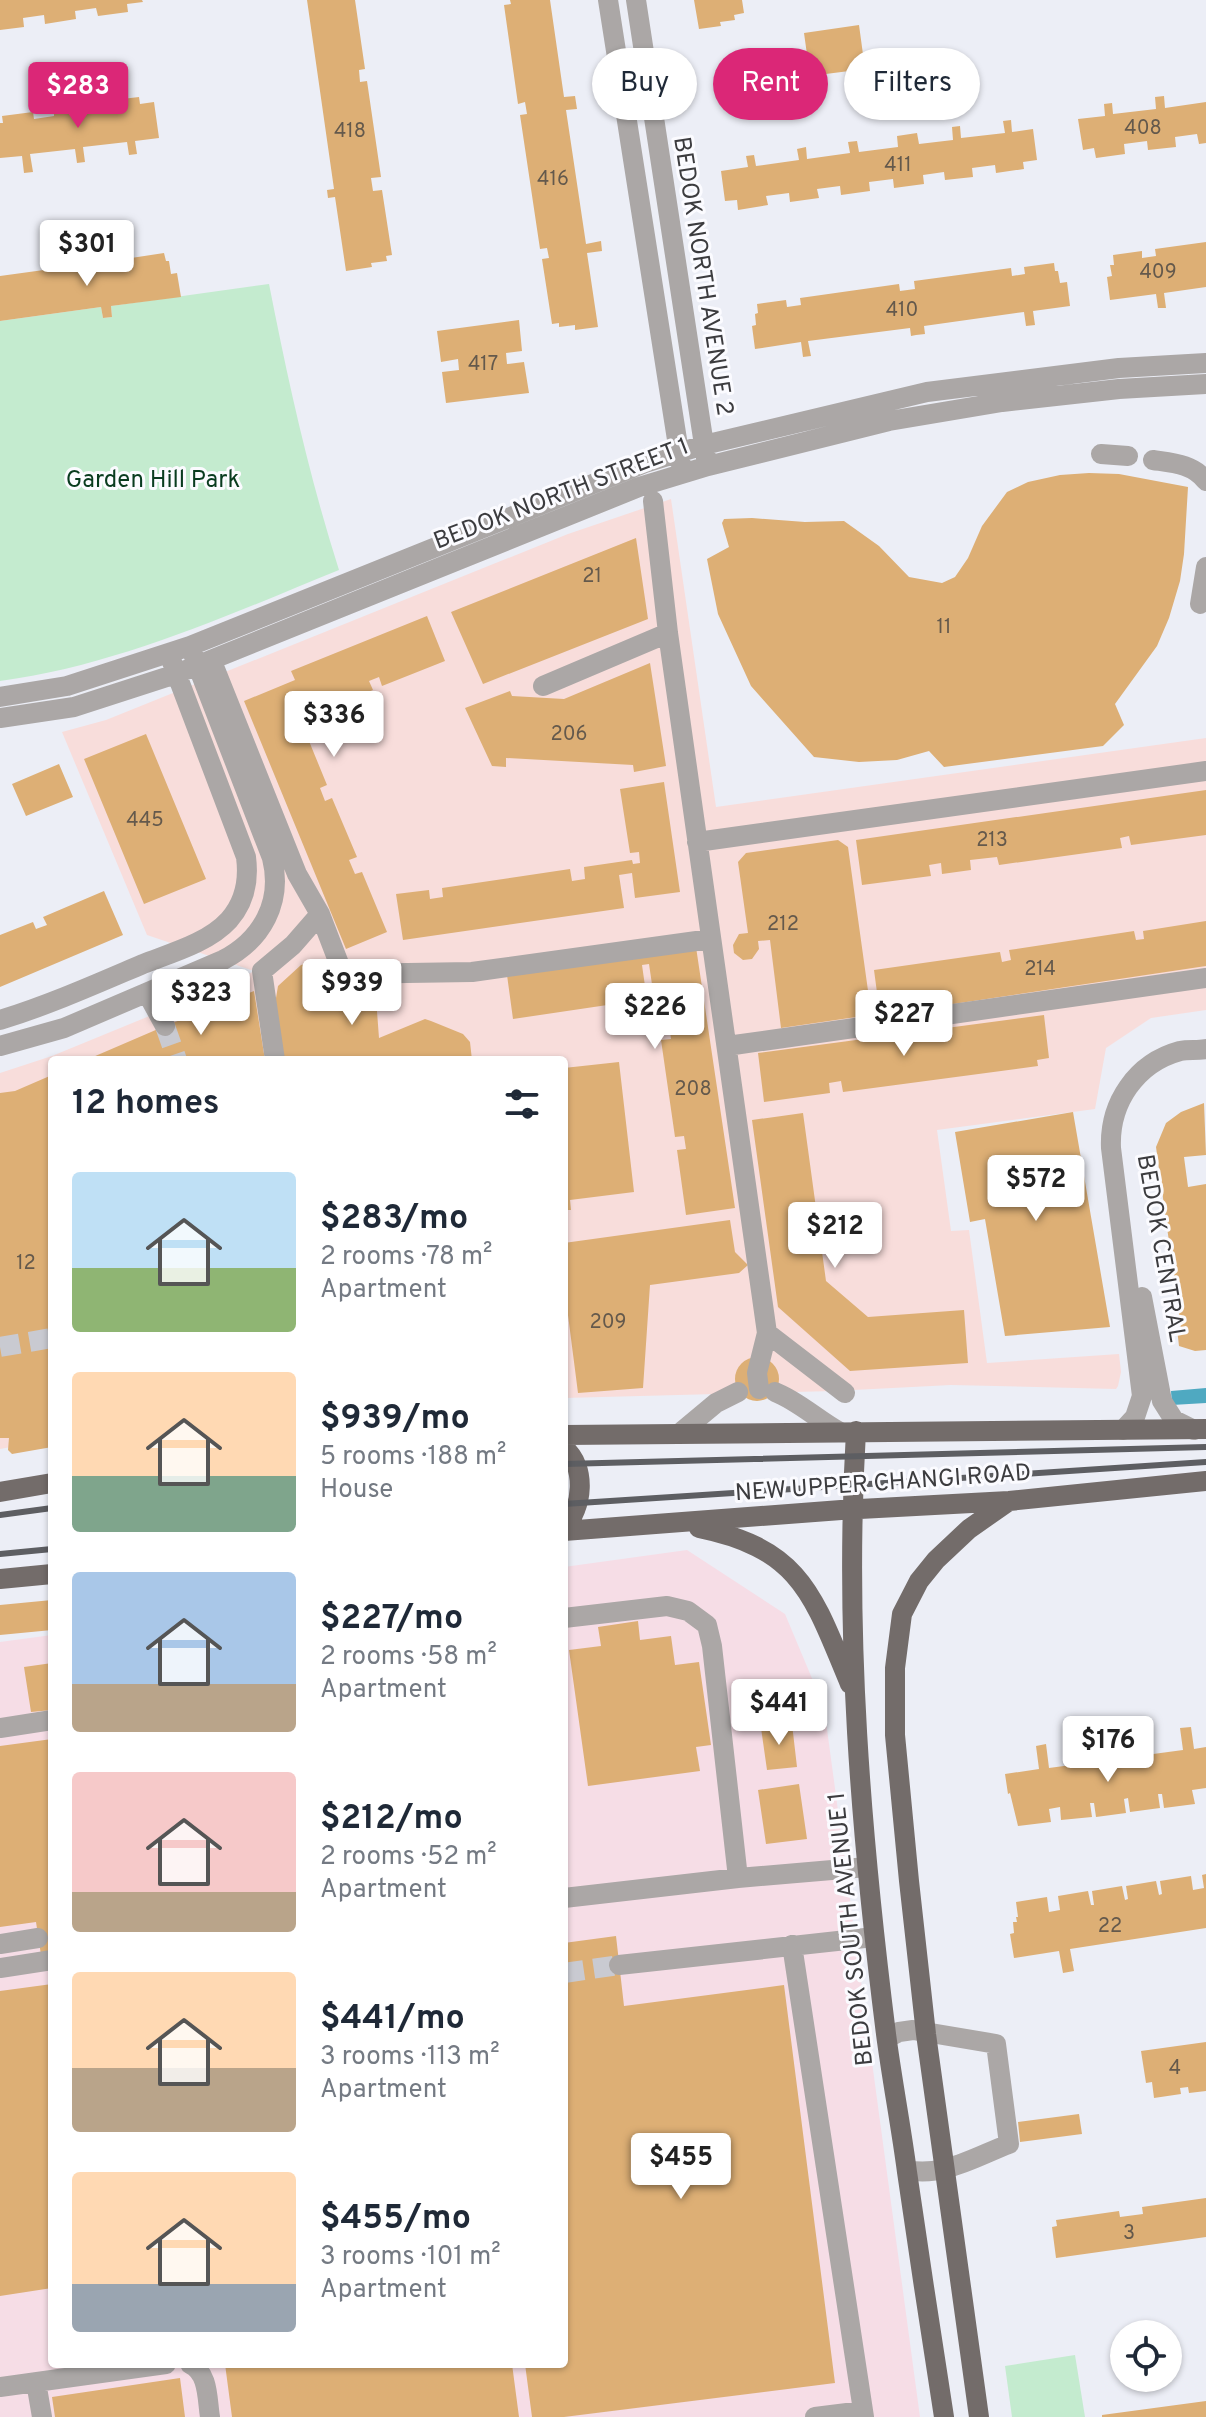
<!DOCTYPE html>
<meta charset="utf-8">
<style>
:root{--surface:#fff;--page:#f2f2f3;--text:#1f2937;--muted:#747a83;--accent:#db2777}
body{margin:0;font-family:Overpass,sans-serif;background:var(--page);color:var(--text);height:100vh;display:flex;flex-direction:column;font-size:30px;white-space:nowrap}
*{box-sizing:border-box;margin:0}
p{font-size:26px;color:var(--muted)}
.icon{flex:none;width:44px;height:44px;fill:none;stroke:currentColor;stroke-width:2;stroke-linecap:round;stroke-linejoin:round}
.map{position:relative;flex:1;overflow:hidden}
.drawer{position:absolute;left:48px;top:1056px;width:520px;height:1312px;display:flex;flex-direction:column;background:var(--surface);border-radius:8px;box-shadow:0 2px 6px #0004}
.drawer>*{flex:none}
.hud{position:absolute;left:592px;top:48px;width:494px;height:72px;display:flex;gap:16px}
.controls{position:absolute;left:1110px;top:2320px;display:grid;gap:16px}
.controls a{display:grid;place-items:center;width:72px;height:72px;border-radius:50%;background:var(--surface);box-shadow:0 2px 6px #0004;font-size:40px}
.price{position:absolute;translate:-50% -68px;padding:0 18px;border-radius:8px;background:#fff;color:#222;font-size:26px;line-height:52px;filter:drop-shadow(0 2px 4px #0008)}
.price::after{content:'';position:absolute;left:50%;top:48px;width:24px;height:18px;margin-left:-12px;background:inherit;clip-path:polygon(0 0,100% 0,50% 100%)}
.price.on{background:var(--accent);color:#fff}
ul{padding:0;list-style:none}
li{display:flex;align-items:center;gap:24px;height:200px;padding:0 24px}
li span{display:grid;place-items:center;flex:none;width:224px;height:160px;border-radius:8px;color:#555}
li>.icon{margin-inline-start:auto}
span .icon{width:96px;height:96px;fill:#fffc;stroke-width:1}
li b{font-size:34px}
h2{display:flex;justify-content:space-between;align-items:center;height:96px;padding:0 24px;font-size:34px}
.tag{padding:0 28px;border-radius:36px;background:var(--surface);box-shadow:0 2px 6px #0004;font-size:28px;line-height:72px}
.tag.on{background:var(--accent);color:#fff}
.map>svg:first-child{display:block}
.commercial{fill:#f8dddb}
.industrial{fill:#f6dde6}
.green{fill:#c4ebcf}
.water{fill:#4fa9c1}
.building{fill:#ddaf75}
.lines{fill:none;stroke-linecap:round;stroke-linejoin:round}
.minor-tunnel{stroke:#c9cad1;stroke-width:20;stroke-dasharray:20 10;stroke-linecap:butt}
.minor{stroke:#aba7a6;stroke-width:20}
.major{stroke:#736c6a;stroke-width:20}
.rail{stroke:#5d5e62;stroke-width:6}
.labels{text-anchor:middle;stroke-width:6;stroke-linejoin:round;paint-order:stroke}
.number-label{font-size:20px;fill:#64594c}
.street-label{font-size:24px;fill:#3c3c3f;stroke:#fbfbff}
.park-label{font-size:24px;fill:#093c1f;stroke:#fbfbff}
</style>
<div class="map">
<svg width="1206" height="2417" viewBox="0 0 1206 2417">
<rect width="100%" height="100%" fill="#eceef6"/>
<path class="commercial" d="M 671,499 L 716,807 L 1206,738 L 1206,1010 L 1151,1018 L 1106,1048 L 1095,1109 L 937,1130 L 951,1231 L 969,1230 L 987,1363 L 1119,1354 L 1121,1372 L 1118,1386 L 1116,1389 L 951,1385 L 834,1391 L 564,1398 L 564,1060 L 52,1060 L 52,1432 L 22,1445 L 0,1449 L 0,1073 L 52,1056 L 242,978 L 254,971 L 147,935 L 62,732 L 106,720 L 568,534 Z"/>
<path class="industrial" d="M 687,1550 L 785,1614 L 824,1707 L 920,2417 L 0,2417 L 0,1642 L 52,1635 L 52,2364 L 564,2364 L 564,1567 Z"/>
<path class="green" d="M 269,284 C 288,381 309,476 339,570 C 231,614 116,666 0,681 L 0,321 L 101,307 L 103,318 L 112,317 L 111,306 Z
M 1075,2355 L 1085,2417 L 1012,2417 L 1005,2366 Z"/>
<path class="water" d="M 1206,1388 L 1206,1403 L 1172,1405 L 1171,1391 Z"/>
<path class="building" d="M 0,0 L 142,0 L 143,2 L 127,4 L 128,12 L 98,16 L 96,8 L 75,11 L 76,19 L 45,24 L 44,15 L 23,18 L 24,27 L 0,30 Z
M 307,0 L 355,0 L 365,69 L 359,70 L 360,82 L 367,81 L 381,177 L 371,178 L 373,191 L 382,190 L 392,255 L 386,256 L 387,261 L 371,263 L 372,267 L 346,271 L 335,197 L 328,198 L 327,190 L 334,189 Z
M 510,0 L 550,0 L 564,97 L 575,96 L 577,109 L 566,110 L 586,244 L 601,241 L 602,251 L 587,253 L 598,327 L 575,330 L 575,325 L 559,327 L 559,323 L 552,324 L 542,259 L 549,258 L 547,248 L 540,249 L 520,115 L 527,114 L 525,102 L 518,104 L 504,5 L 511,4 Z
M 694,0 L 742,0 L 744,13 L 734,15 L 735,20 L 720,22 L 721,26 L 699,29 Z
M 859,25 L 865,69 L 810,76 L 804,33 Z
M 1164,96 L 1165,108 L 1206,102 L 1206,143 L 1199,144 L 1197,134 L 1175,137 L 1176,147 L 1148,150 L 1147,141 L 1124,144 L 1125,154 L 1096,158 L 1094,148 L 1083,150 L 1078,119 L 1105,116 L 1104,104 L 1112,103 L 1113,114 L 1156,109 L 1155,97 Z
M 139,97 L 140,104 L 154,102 L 159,138 L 135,141 L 137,154 L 129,155 L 127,142 L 83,147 L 85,162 L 77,163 L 75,149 L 30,154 L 33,172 L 24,173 L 22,156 L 0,158 L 0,123 L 3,123 L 2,116 L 33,112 L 34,119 L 54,116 L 54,109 L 86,105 L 87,111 L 106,109 L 105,101 Z
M 1011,120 L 1012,132 L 1033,129 L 1037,160 L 1023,162 L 1024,169 L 996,173 L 995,165 L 972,168 L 973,177 L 945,180 L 944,172 L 923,175 L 924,184 L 894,188 L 893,179 L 869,182 L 870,191 L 841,195 L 840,186 L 817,189 L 819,198 L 790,202 L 789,193 L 766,196 L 768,205 L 738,210 L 737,200 L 725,201 L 721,171 L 748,167 L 746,156 L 754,155 L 756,166 L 799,160 L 797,149 L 806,147 L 807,159 L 850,153 L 848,142 L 857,141 L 859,152 L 898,147 L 897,136 L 917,133 L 919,144 L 953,140 L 952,127 L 960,126 L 961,138 L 1005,133 L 1003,121 Z
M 1206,242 L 1206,287 L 1164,293 L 1166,308 L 1158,308 L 1156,294 L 1110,300 L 1107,277 L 1112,276 L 1110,265 L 1114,265 L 1113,255 L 1142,251 L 1142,258 L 1156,256 L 1155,249 Z
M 164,253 L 166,261 L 169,261 L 171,274 L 177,273 L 181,297 L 111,306 L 112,317 L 103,318 L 101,307 L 0,321 L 0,276 L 95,263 L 96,272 L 106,270 L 105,262 Z
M 1054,263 L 1055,271 L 1058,271 L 1060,283 L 1067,282 L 1070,306 L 1033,311 L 1035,325 L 1026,326 L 1024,312 L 924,326 L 925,334 L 916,335 L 911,336 L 910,328 L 808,341 L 811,356 L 803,357 L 801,342 L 755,349 L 752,326 L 756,325 L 755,314 L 758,313 L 757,304 L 786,300 L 787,307 L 801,305 L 800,298 L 899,284 L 900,291 L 915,289 L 914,281 L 1011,268 L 1012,276 L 1025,274 L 1024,267 Z
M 519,320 L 522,351 L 506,353 L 507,364 L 524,362 L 529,393 L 446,403 L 442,372 L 459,370 L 458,359 L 441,362 L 437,331 Z
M 1089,473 L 1119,474 L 1188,487 L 1184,554 L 1180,581 L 1169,618 L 1157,646 L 1115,704 L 1124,725 L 1103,746 L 944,767 L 929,751 L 897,760 L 859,762 L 814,757 L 751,686 L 718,614 L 707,559 L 729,547 L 722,523 L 724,519 L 752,518 L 805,522 L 844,521 L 879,546 L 909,577 L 942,583 L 955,577 L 968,558 L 982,526 L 1007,492 L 1028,482 L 1060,475 Z
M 636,538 L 648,619 L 483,684 L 451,612 Z
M 427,616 L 445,661 L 382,686 L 379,677 L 369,681 L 373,690 L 311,715 L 309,709 L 291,716 L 295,727 L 302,724 L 327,785 L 320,788 L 325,801 L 332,798 L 357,857 L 349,860 L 355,874 L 362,872 L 387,932 L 346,949 L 244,701 L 295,680 L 291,671 Z
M 650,663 L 666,766 L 634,772 L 633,765 L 506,758 L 506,767 L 492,766 L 465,708 L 510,691 L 512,696 L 564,699 Z
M 146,734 L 206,879 L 144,904 L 84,759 Z
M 59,764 L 73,797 L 26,816 L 12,784 Z
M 664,782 L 680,892 L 635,898 L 632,873 L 619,875 L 624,908 L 403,940 L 396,894 L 429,890 L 430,899 L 443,897 L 442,888 L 570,869 L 572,881 L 585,879 L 584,867 L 632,860 L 633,864 L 640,863 L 639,852 L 630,853 L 620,789 Z
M 1206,790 L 1206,835 L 1131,845 L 1129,836 L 1120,838 L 1122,848 L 999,865 L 997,857 L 970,860 L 971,870 L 942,874 L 941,863 L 929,865 L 931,876 L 862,885 L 856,840 Z
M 838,840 L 848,847 L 870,1005 L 863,1016 L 781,1028 L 770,940 L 758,941 L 759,949 L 752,959 L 743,960 L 734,953 L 733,945 L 739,934 L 748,933 L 738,862 L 746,853 Z
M 104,891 L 123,935 L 0,987 L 0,935 L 33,922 L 36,929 L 47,925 L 43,917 Z
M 1206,921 L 1206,966 L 880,1015 L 874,970 L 1000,952 L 1002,962 L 1011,960 L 1009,950 L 1134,931 L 1136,940 L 1144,939 L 1143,931 Z
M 696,947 L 735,1208 L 686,1215 L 677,1150 L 686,1149 L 684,1136 L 675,1137 L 661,1040 L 671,1039 L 669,1024 L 658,1025 L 649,964 L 642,965 L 645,986 L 639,987 L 641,1000 L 513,1019 L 507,975 Z
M 311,962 L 325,971 L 334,1004 L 376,998 L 379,1038 L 425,1019 L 431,1021 L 463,1034 L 470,1042 L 472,1060 L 286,1060 L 282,1054 L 275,1004 L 278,986 L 301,965 Z
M 254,991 L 265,1060 L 86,1060 L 165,1026 Z
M 1044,1015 L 1049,1058 L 1037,1060 L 1038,1066 L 843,1092 L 841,1081 L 829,1083 L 830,1093 L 764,1102 L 758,1053 Z
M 619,1062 L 634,1192 L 570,1200 L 571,1210 L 564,1210 L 564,1068 Z
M 52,1075 L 52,1447 L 12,1454 L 8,1450 L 9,1438 L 0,1438 L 0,1093 L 15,1091 Z
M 1204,1103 L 1206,1155 L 1184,1157 L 1188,1187 L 1206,1184 L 1206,1350 L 1195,1351 L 1179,1346 L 1177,1329 L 1181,1329 L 1156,1147 L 1166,1123 L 1181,1112 Z
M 1073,1112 L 1110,1327 L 1005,1336 L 985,1219 L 970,1222 L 955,1132 Z
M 803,1113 L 826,1281 L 868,1317 L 964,1310 L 968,1363 L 850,1371 L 778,1307 L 752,1120 Z
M 730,1220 L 735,1252 L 748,1265 L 739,1273 L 650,1285 L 643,1388 L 578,1393 L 564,1284 L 564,1243 Z
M735 1379a22 22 0 1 1 44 0a22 22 0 1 1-44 0Z
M 52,1600 L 52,1630 L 0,1635 L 0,1605 Z
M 638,1621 L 640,1640 L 671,1636 L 675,1665 L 699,1662 L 711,1745 L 696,1747 L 700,1771 L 588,1786 L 569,1650 L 601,1646 L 598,1627 Z
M 52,1663 L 52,1710 L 31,1712 L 24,1667 Z
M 792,1724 L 797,1767 L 767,1770 L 761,1728 Z
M 1191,1727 L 1194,1749 L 1206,1747 L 1206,1788 L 1192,1790 L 1195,1804 L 1164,1808 L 1162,1794 L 1158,1794 L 1160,1808 L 1130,1812 L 1128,1798 L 1124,1799 L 1126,1813 L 1096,1817 L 1094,1803 L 1090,1803 L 1092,1817 L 1061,1820 L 1060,1807 L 1049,1809 L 1051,1822 L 1018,1826 L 1010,1793 L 1008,1794 L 1005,1774 L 1039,1769 L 1036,1746 L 1046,1744 L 1049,1768 L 1183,1750 L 1180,1728 Z
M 52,1739 L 52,1953 L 41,1955 L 36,1922 L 0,1927 L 0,1746 Z
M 799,1784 L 807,1839 L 766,1844 L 758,1790 Z
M 1206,1874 L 1206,1928 L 1070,1949 L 1074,1971 L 1063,1973 L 1059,1951 L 1014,1958 L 1010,1934 L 1014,1933 L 1013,1922 L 1017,1922 L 1016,1917 L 1018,1917 L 1016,1902 L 1047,1897 L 1049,1912 L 1060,1910 L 1058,1896 L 1088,1891 L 1091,1905 L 1094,1905 L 1092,1891 L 1122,1886 L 1125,1900 L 1128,1899 L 1126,1886 L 1156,1881 L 1159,1895 L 1162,1894 L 1160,1881 L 1191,1876 L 1193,1890 L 1204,1888 L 1202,1875 Z
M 616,1936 L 624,2006 L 784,1985 L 835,2383 L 564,2417 L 532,2417 L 525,2364 L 564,2364 L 564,1943 Z
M 52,1984 L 52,2288 L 0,2296 L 0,1991 Z
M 1206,2042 L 1206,2091 L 1189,2093 L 1188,2087 L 1180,2088 L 1181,2094 L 1154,2098 L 1152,2082 L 1146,2083 L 1141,2051 Z
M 1079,2114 L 1082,2134 L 1020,2142 L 1018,2122 Z
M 1206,2198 L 1206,2237 L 1056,2258 L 1052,2227 L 1057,2226 L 1056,2220 L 1119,2211 L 1120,2217 L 1143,2214 L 1142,2207 Z
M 225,2364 L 512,2364 L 519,2417 L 232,2417 Z
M 180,2378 L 185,2417 L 55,2417 L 52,2397 Z
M 1206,2401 L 1206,2417 L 1102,2417 L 1102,2415 Z"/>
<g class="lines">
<path class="minor-tunnel" d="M 165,1026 L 177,1060
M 0,1347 L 52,1338
M 564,1973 L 619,1965"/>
<path class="minor" d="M 608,0 L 681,465
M 636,0 L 706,458
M 1101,454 L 1128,456
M 1153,460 C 1173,463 1193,464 1206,481
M 653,501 L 668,633 L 767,1333 L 757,1373 L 759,1389
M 1200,604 L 1206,567
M 215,669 L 297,874 L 320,914 L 343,974 L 472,972 L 711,939
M 543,686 L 668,633
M 0,697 L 67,686 L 190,646 L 645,463 L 704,445 L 927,392 L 1119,368 L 1206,363
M 0,718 L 74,707 L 176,674 L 639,487 L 708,466 L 889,421 L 1002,402 L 1119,389 L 1206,384
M 697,842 L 1206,771
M 147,993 L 165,1026
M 0,1020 C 49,1005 96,984 143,964 C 171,953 208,943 229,920 C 245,902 249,880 246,857 L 172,662
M 0,1046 L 64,1028 L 223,960 C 262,940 283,902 272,858 L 193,654
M 727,1046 L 1206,978
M 275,1060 L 262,971 L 293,945 L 320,914
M 1142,1297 L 1162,1401 L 1174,1420 L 1194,1430
M 767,1333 L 845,1393
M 775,1392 C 798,1401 818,1420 840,1432
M 1123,1430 L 1135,1417 L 1142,1396 L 1111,1148 C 1109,1103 1136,1063 1180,1051 C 1189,1049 1197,1051 1206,1049
M 680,1433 L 716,1403 L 738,1392
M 564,1618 L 667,1606 L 688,1611 L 707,1625 L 712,1646 L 738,1878
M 0,1728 L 52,1720
M 564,1898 L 738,1878 L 867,1867
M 0,1944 L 38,1938
M 792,1945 L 864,2417
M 619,1965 L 874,1937
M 0,1968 L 52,1960
M 887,2038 L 899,2032 L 913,2030 L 996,2044 L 1009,2144 C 975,2157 944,2177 907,2170
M 190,2364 C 209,2373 207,2399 210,2417
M 36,2382 L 42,2417
M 0,2387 L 166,2364
M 815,2417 L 863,2411"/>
<path class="major" d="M 856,1431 C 844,1633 861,1835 886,2034 C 892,2080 901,2126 907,2172 C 919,2254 931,2335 944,2417
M 564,1435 L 1206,1429
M 564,1448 C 587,1467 583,1508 564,1528
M 0,1492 L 52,1483
M 699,1528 C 802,1549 813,1596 850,1684
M 564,1531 L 841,1510 L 1009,1501 L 1206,1481
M 0,1579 L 52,1574
M 979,2417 L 926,2034 L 909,1881 L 895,1735 L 895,1668 L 902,1614 L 919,1581 L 936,1560 L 969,1529 L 1009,1501"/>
<path class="rail" d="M 564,1464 L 1206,1447
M 564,1504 L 1206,1462
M 0,1515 L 52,1508
M 0,1554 L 52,1549"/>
</g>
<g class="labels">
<g class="number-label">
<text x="1143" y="134">408</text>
<text x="350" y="137">418</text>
<text x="898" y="171">411</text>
<text x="553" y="185">416</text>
<text x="1158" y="278">409</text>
<text x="902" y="316">410</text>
<text x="483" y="370">417</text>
<text x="592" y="582">21</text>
<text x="944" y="633">11</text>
<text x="569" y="740">206</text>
<text x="145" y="826">445</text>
<text x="992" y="846">213</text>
<text x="783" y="930">212</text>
<text x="1040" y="975">214</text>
<text x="693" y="1095">208</text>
<text x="26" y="1269">12</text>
<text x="608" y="1328">209</text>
<text x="1110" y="1932">22</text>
<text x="1175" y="2074">4</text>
<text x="1129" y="2239">3</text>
</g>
<g class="street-label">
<text transform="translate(704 276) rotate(81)" y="8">BEDOK NORTH AVENUE 2</text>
<text transform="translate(561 493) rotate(-21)" y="8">BEDOK NORTH STREET 1</text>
<text transform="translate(1162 1248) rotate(80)" y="8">BEDOK CENTRAL</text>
<text transform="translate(883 1482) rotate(-4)" y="8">NEW UPPER CHANGI ROAD</text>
<text transform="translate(850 1929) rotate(-96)" y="8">BEDOK SOUTH AVENUE 1</text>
</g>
<g class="park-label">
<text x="153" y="487">Garden Hill Park</text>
</g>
</g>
</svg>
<div class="controls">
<a><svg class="icon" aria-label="locate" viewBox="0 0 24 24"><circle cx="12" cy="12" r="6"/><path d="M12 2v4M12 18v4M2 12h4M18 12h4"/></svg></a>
</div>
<b class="price on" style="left:78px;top:130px">$283</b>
<b class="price" style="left:87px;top:288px">$301</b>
<b class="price" style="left:334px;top:759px">$336</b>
<b class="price" style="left:352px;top:1027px">$939</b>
<b class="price" style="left:201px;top:1037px">$323</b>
<b class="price" style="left:655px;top:1051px">$226</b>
<b class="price" style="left:904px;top:1058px">$227</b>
<b class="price" style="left:1036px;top:1223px">$572</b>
<b class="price" style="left:835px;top:1270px">$212</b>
<b class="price" style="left:779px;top:1747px">$441</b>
<b class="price" style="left:1108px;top:1784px">$176</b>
<b class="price" style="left:681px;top:2201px">$455</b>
<div class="hud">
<a class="tag">Buy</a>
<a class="tag on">Rent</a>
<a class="tag">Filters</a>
</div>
<section class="drawer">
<h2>12 homes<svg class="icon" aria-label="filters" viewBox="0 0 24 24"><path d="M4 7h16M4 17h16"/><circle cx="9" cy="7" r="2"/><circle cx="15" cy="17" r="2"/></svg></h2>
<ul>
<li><span style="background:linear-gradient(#bfe0f5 60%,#8fb573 0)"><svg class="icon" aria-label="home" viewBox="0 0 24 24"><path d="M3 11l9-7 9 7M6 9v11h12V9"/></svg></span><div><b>$283/mo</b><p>2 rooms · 78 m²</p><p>Apartment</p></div></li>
<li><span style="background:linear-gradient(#ffd9b3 65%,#7fa58c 0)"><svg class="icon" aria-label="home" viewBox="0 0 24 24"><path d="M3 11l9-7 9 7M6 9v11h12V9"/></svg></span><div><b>$939/mo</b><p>5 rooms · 188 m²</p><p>House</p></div></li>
<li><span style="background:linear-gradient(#a9c7e8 70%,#b9a48a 0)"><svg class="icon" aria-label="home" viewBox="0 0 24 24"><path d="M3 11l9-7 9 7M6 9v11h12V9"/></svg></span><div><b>$227/mo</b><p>2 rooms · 58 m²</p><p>Apartment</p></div></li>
<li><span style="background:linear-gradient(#f6c9c9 75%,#b9a48a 0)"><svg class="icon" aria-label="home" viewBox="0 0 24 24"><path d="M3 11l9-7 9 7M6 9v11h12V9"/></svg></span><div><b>$212/mo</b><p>2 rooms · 52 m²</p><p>Apartment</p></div></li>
<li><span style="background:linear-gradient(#ffd9b3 60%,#b9a48a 0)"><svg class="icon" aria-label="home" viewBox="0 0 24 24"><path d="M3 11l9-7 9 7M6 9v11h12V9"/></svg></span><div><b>$441/mo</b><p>3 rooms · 113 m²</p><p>Apartment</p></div></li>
<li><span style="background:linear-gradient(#ffd9b3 70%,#9aa5b1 0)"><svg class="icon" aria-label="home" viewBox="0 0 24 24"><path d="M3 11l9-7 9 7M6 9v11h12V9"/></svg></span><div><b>$455/mo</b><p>3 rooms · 101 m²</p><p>Apartment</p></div></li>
</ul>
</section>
</div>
